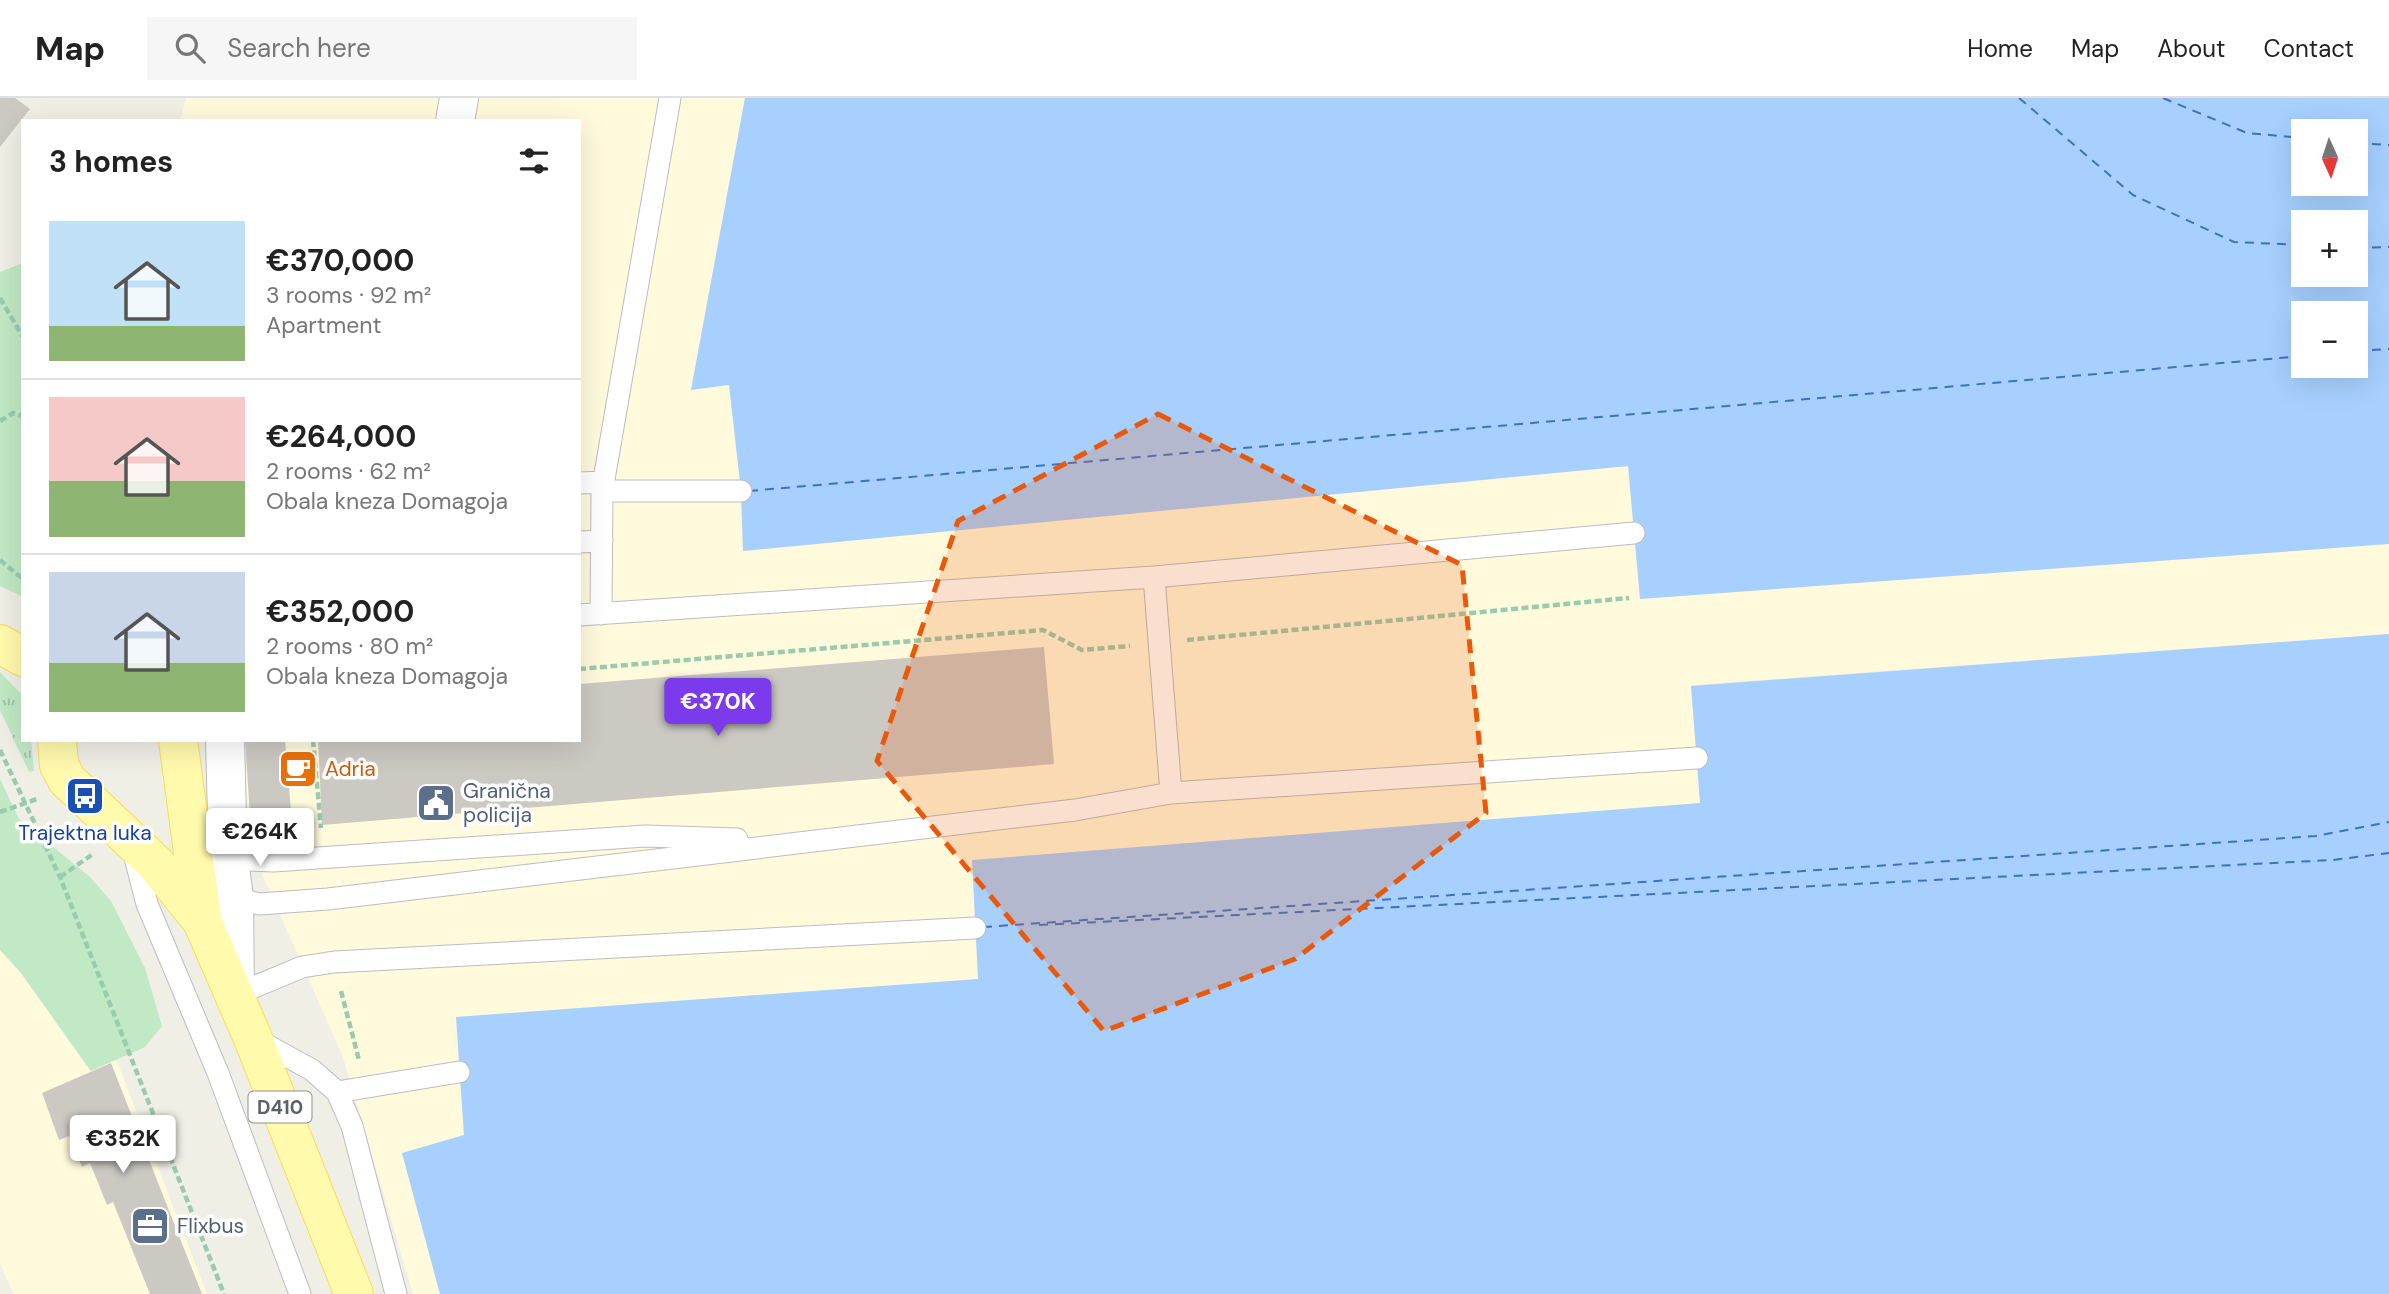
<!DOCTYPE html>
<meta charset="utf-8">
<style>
:root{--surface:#fff;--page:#f6f6f6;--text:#222;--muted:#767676;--line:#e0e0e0;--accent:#7c3aed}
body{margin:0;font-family:"DM Sans",sans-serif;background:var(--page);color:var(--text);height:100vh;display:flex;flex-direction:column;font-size:26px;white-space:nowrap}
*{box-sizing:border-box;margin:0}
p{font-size:23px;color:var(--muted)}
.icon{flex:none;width:38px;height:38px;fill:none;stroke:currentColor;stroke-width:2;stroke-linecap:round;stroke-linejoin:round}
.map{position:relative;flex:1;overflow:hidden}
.drawer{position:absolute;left:21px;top:21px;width:560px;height:623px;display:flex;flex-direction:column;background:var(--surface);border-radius:0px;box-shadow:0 7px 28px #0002}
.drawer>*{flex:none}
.needle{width:46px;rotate:177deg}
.buttons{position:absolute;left:2291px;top:21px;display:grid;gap:14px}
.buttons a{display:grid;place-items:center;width:77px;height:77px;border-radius:0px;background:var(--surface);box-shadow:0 7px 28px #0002;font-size:35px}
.price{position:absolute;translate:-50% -60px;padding:0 16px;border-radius:7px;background:#fff;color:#222;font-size:23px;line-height:46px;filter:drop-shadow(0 2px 4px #0008)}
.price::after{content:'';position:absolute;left:50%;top:42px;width:21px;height:16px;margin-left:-10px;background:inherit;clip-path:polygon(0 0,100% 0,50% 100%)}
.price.selected{background:var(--accent);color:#fff}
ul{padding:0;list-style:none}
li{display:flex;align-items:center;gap:21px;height:175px;padding:0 28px}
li+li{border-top:2px solid var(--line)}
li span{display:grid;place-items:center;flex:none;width:196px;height:140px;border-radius:0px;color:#555}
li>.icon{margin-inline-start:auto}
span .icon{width:84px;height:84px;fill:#fffc;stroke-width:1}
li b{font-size:30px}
h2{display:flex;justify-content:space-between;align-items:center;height:84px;padding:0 28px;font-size:30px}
header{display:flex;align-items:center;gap:42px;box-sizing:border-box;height:98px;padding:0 35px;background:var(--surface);border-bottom:2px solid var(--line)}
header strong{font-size:33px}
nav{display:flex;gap:38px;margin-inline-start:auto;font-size:24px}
.search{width:490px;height:63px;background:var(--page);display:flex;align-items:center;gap:18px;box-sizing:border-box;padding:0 24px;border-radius:0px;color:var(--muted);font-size:26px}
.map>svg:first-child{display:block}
.commercial{fill:#fffadc}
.grass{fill:url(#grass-tufts)}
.green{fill:#c1e9c5}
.water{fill:#a7d0ff;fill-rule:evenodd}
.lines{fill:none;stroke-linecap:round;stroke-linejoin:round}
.ferry{stroke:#3f71c2;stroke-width:2;stroke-dasharray:9 7;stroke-linecap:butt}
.building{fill:#ccc9c3}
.lane-casing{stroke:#babdc2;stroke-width:23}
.street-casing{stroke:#babdc2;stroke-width:40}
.primary-casing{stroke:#fadc55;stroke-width:40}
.path{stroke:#99cbad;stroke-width:4.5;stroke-dasharray:7 3.5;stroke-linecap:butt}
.lane{stroke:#fff;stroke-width:21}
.street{stroke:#fff;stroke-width:38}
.primary{stroke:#fffaac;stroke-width:38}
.marked{fill:#e8590c;fill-opacity:0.2;stroke:#e8590c;stroke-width:5;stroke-dasharray:14 9;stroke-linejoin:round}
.labels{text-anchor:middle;stroke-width:7;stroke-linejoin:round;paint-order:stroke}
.shield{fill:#fff;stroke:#8e9095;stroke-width:2}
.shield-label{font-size:19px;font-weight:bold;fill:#5d6067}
.food-label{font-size:21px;fill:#c56008;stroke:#fff;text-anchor:start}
.service-label{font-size:21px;fill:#4e5e75;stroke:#fff;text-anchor:start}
.transit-label{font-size:21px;fill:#164399;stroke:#fff}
</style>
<header>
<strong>Map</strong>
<div class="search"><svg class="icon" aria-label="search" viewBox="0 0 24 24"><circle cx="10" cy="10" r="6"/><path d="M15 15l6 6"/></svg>Search here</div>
<nav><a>Home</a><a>Map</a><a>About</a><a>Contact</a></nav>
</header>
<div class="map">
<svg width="2389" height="1196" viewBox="0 0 2389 1196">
<defs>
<pattern id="grass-tufts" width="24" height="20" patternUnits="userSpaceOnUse" patternTransform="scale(1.75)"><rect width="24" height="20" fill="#c1e9c5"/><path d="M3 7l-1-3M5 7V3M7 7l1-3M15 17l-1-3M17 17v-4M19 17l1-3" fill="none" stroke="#a0c0a4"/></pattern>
</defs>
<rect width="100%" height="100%" fill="#f0efe6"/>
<path class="commercial" d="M 186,0 L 745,0 L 691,291 L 729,286 L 741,393 L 743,453 L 1629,368 L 1641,501 L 2389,446 L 2389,536 L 1691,587 L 1700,705 L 972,762 L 979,881 L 456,919 L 464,1038 L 402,1056 L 440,1196 L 413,1196 L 343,959 L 247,742 L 245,642 L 579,642 L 579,23 L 180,23 Z
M 0,852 L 21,875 L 90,973 L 116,961 L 207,1196 L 14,1196 L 0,1166 Z"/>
<path class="grass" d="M 0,574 L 23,598 L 23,642 L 31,642 L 34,673 L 29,674 L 0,612 Z"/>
<path class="green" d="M 23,165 L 23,499 L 0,488 L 0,174 Z
M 0,681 L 19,721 L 90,779 L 111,803 L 145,870 L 162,928 L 145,949 L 91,973 L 21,875 L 0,852 Z"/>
<path class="water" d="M 745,0 L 2389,0 L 2389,446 L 1640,501 L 1628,368 L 743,453 L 741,393 L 729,287 L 691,292 ZM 2303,33 L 2356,33 L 2356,86 L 2303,86 ZM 2303,124 L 2356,124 L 2356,177 L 2303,177 ZM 2303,215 L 2356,215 L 2356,268 L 2303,268 Z
M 2389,536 L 2389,1196 L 440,1196 L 402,1055 L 464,1037 L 456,919 L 978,881 L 972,762 L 1700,705 L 1691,588 Z"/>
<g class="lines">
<path class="ferry" d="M 2019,0 L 2133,97 L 2234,144 L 2303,147
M 2163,0 L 2247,35 L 2303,40
M 2356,45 L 2389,47
M 2356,150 L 2389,149
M 2356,253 L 2389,251
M 749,393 L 2303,258
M 1039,827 L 2333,762 L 2389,755
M 983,829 L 2316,738 L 2389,724"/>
</g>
<path class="building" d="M 0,0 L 15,0 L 30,11 L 0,49 Z
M 1044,549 L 1054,666 L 322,727 L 318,642 L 579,642 L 579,586 Z
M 245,642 L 285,642 L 293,737 L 267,739 L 250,718 Z
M 111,965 L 177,1133 L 202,1196 L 150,1196 L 113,1104 L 107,1107 L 90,1065 L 82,1069 L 69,1038 L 59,1042 L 42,995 Z"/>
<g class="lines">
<defs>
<path id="lane" d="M 579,385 L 604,384
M 602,393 L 741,393
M 579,444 L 602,443
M 1154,479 L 1171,695 L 1697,660
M 601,516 L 602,393 L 670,0
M 579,517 L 1154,479 L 1634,435
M 132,748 L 147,806 L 218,975 L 300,1196
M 228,755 L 249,762 L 273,763 L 645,738 L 737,741
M 234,799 L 259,806 L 328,801 L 1075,712 L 1171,695
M 235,897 L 302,869 L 334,864 L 975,830
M 252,939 L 312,972 L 337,994 L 352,1028 L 396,1196
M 337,994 L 459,974"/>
<path id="street" d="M 455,23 L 459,0
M 225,642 L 228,755 L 234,799 L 235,897"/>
<path id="primary" d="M 0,546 L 23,559
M 57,642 L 59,667 L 67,682 L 156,766 L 202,823 L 252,938 L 354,1196
M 178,642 L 202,821"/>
</defs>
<use href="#lane" class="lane-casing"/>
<use href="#street" class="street-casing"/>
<use href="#primary" class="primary-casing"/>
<path class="path" d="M 0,200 L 23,239
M 0,323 L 13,315 L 23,318
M 0,462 L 23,481
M 1187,542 L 1629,500
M 579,571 L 1043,532 L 1082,552 L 1130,548
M 313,642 L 321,730
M 0,652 L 60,779 L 224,1196
M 0,714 L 37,701
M 60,779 L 93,756
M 341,893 L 359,962"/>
<use href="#lane" class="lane"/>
<use href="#street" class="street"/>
<use href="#primary" class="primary"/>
</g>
<path class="marked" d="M 1158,316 L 1462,467 L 1486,715 L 1295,861 L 1104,933 L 877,663 L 958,423 Z"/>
<defs>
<symbol id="cafe-square" viewBox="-11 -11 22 22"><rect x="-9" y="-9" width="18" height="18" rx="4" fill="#e8710a" stroke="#fff"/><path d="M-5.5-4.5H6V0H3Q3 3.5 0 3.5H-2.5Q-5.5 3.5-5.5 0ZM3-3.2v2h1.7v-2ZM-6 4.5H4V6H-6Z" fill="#fff"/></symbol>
<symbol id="bus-square" viewBox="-11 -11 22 22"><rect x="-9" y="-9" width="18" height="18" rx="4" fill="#1a4fb4" stroke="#fff"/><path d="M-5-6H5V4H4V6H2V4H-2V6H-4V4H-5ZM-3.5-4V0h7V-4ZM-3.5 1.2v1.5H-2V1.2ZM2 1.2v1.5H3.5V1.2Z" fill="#fff"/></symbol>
<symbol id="civic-square" viewBox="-11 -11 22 22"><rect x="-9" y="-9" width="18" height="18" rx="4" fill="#5c6f8a" stroke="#fff"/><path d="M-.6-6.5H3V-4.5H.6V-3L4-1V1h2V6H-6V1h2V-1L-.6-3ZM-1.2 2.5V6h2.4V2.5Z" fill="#fff"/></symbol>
<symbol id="office-square" viewBox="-11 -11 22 22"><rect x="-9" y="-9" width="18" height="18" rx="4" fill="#5c6f8a" stroke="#fff"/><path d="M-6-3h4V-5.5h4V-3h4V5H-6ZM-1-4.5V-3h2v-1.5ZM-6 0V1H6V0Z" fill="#fff"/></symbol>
</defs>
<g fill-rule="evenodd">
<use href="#cafe-square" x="276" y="649" width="44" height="44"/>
<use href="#bus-square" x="63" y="676" width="44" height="44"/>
<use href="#civic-square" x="414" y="683" width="44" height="44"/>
<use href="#office-square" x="128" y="1106" width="44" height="44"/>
</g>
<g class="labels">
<rect class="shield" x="248.5" y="993.5" width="63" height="31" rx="5"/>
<g class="shield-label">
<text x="280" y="1016">D410</text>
</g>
<g class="food-label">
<text x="325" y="678">Adria</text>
</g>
<g class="service-label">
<text x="463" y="700">Granična<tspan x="463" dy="24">policija</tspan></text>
<text x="177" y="1135">Flixbus</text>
</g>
<g class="transit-label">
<text x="85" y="742">Trajektna luka</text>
</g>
</g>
</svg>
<div class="buttons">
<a><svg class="needle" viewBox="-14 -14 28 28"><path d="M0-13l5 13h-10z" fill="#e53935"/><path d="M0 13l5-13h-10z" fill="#767676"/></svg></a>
<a>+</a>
<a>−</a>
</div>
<b class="price selected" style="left:718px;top:640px">€370K</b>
<b class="price" style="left:260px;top:770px">€264K</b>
<b class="price" style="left:123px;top:1077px">€352K</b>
<section class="drawer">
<h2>3 homes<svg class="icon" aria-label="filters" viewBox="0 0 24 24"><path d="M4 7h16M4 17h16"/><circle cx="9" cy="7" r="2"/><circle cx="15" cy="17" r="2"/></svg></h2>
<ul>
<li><span style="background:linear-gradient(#bfe0f5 75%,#8fb573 0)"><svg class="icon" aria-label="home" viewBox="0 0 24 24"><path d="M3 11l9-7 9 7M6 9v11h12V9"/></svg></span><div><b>€370,000</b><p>3 rooms · 92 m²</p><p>Apartment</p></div></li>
<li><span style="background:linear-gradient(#f6c9c9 60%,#8fb573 0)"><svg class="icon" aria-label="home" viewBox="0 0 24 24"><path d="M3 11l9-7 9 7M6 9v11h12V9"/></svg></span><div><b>€264,000</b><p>2 rooms · 62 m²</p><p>Obala kneza Domagoja</p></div></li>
<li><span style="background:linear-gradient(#c9d6e8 65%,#8fb573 0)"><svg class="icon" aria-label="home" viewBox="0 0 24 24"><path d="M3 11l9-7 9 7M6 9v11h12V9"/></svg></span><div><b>€352,000</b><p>2 rooms · 80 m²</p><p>Obala kneza Domagoja</p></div></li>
</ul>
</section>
</div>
